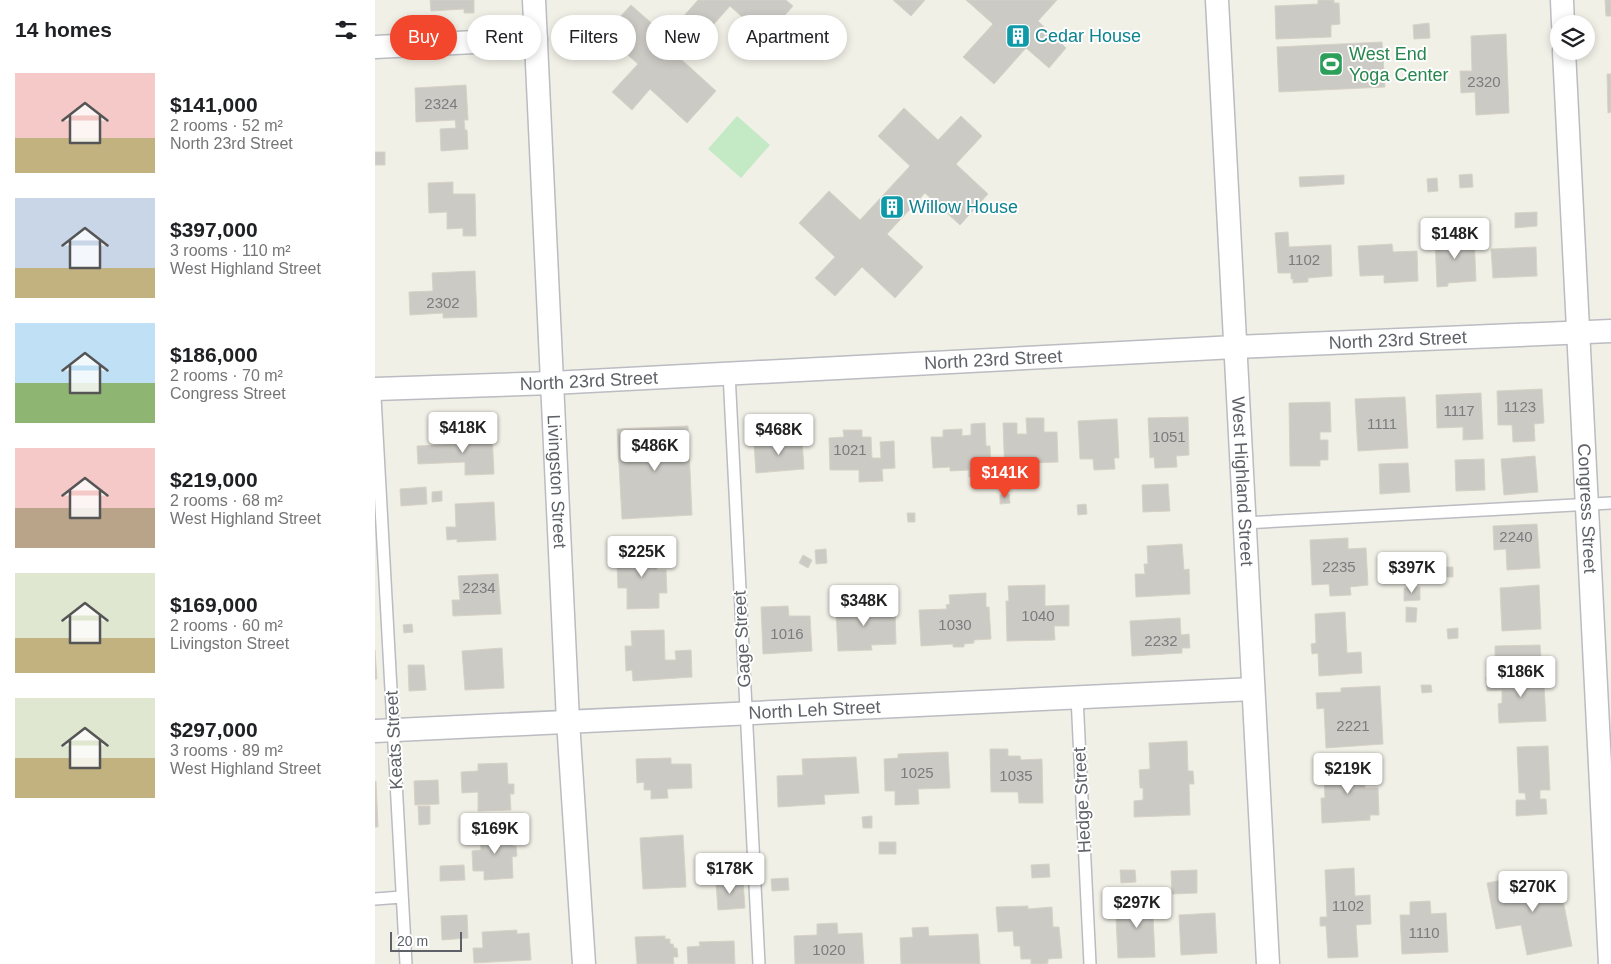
<!DOCTYPE html>
<meta charset="utf-8">
<style>
:root{--surface:#fff;--page:#f6f6f6;--text:#202124;--muted:#757577;--accent:#f2462d}
body{margin:0;font-family:Helvetica,sans-serif;background:var(--page);color:var(--text);height:100vh;display:flex;flex-direction:column;font-size:19px;white-space:nowrap}
*{box-sizing:border-box;margin:0}
p{font-size:16px;color:var(--muted)}
.icon{flex:none;width:28px;height:28px;fill:none;stroke:currentColor;stroke-width:2;stroke-linecap:round;stroke-linejoin:round}
.map{position:relative;flex:1;overflow:hidden}
.sheet{display:flex;flex-direction:column;background:var(--surface);width:375px}
.sheet>*{flex:none}
.guide{position:absolute;left:15px;top:15px;width:475px;height:45px;display:flex;gap:10px}
.fabs{position:absolute;left:1175px;top:15px;display:grid;gap:10px}
.fabs a{display:grid;place-items:center;width:45px;height:45px;border-radius:50%;background:var(--surface);box-shadow:0 2px 8px #0003;font-size:25px}
.scale{position:absolute;left:15px;bottom:12px;width:72px;box-sizing:border-box;padding-left:5px;border:2px solid #5e6268;border-top:0;font-size:14px;line-height:18px;white-space:nowrap;color:#5e6268;-webkit-text-stroke:4px #fff;paint-order:stroke}
.price{position:absolute;translate:-50% -42px;padding:0 11px;border-radius:5px;background:#fff;color:#222;font-size:16px;line-height:32px;filter:drop-shadow(0 1px 2px #0008)}
.price::after{content:'';position:absolute;left:50%;top:30px;width:15px;height:11px;margin-left:-8px;background:inherit;clip-path:polygon(0 0,100% 0,50% 100%)}
.price.current{background:var(--accent);color:#fff}
ul{padding:0;list-style:none}
li{display:flex;align-items:center;gap:15px;height:125px;padding:0 15px}
li span{display:grid;place-items:center;flex:none;width:140px;height:100px;border-radius:0px;color:#555}
li>.icon{margin-inline-start:auto}
span .icon{width:60px;height:60px;fill:#fffc;stroke-width:1}
li b{font-size:21px}
h2{display:flex;justify-content:space-between;align-items:center;height:60px;padding:0 15px;font-size:21px}
.pill{padding:0 18px;border-radius:22px;background:var(--surface);box-shadow:0 2px 8px #0003;font-size:18px;line-height:45px}
.pill.current{background:var(--accent);color:#fff}
main{display:flex;flex:1;min-height:0}
.map>svg:first-child{display:block}
.green{fill:#c3e9c5}
.building{fill:#cccac4;stroke:#d7d2c5}
.lines{fill:none;stroke-linecap:round;stroke-linejoin:round}
.service-casing{stroke:#babcc1;stroke-width:14}
.minor-casing{stroke:#babcc1;stroke-width:25}
.service{stroke:#fff;stroke-width:11}
.minor{stroke:#fff;stroke-width:22}
.labels{text-anchor:middle;stroke-width:4;stroke-linejoin:round;paint-order:stroke}
.number-label{font-size:15px;fill:#7a7c7f}
.culture-label{font-size:18px;fill:#0d838f;stroke:#fff;text-anchor:start}
.leisure-label{font-size:18px;fill:#27864d;stroke:#fff;text-anchor:start}
.street-label{font-size:18px;fill:#5e6268;stroke:#fff}
</style>
<main>
<section class="sheet">
<h2>14 homes<svg class="icon" aria-label="filters" viewBox="0 0 24 24"><path d="M4 7h16M4 17h16"/><circle cx="9" cy="7" r="2"/><circle cx="15" cy="17" r="2"/></svg></h2>
<ul>
<li><span style="background:linear-gradient(#f6c9c9 65%,#c2b280 0)"><svg class="icon" aria-label="home" viewBox="0 0 24 24"><path d="M3 11l9-7 9 7M6 9v11h12V9"/></svg></span><div><b>$141,000</b><p>2 rooms · 52 m²</p><p>North 23rd Street</p></div></li>
<li><span style="background:linear-gradient(#c9d6e8 70%,#c2b280 0)"><svg class="icon" aria-label="home" viewBox="0 0 24 24"><path d="M3 11l9-7 9 7M6 9v11h12V9"/></svg></span><div><b>$397,000</b><p>3 rooms · 110 m²</p><p>West Highland Street</p></div></li>
<li><span style="background:linear-gradient(#bfe0f5 60%,#8fb573 0)"><svg class="icon" aria-label="home" viewBox="0 0 24 24"><path d="M3 11l9-7 9 7M6 9v11h12V9"/></svg></span><div><b>$186,000</b><p>2 rooms · 70 m²</p><p>Congress Street</p></div></li>
<li><span style="background:linear-gradient(#f6c9c9 60%,#b9a48a 0)"><svg class="icon" aria-label="home" viewBox="0 0 24 24"><path d="M3 11l9-7 9 7M6 9v11h12V9"/></svg></span><div><b>$219,000</b><p>2 rooms · 68 m²</p><p>West Highland Street</p></div></li>
<li><span style="background:linear-gradient(#dfe7d0 65%,#c2b280 0)"><svg class="icon" aria-label="home" viewBox="0 0 24 24"><path d="M3 11l9-7 9 7M6 9v11h12V9"/></svg></span><div><b>$169,000</b><p>2 rooms · 60 m²</p><p>Livingston Street</p></div></li>
<li><span style="background:linear-gradient(#dfe7d0 60%,#c2b280 0)"><svg class="icon" aria-label="home" viewBox="0 0 24 24"><path d="M3 11l9-7 9 7M6 9v11h12V9"/></svg></span><div><b>$297,000</b><p>3 rooms · 89 m²</p><p>West Highland Street</p></div></li>
</ul>
</section>
<div class="map">
<svg width="1236" height="964" viewBox="0 0 1236 964">
<rect width="100%" height="100%" fill="#f1f0e7"/>
<path class="green" d="M 362,116 L 395,145 L 366,178 L 333,149 Z"/>
<path class="building" d="M 55,0 L 99,0 L 99,13 L 89,13 L 89,9 L 56,11 Z
M 323,0 L 411,0 L 418,6 L 390,38 L 355,6 L 307,60 L 341,91 L 312,123 L 275,89 L 257,110 L 237,92 L 263,64 L 229,34 L 256,5 L 291,36 Z
M 518,0 L 550,0 L 536,16 Z
M 591,0 L 682,0 L 663,21 L 691,48 L 674,68 L 651,48 L 619,84 L 588,57 L 618,24 Z
M 943,0 L 959,0 L 959,3 L 964,3 L 965,24 L 956,25 L 956,37 L 901,39 L 900,6 L 943,4 Z
M 1230,0 L 1236,0 L 1236,16 L 1231,16 Z
M 1054,23 L 1055,38 L 1039,39 L 1038,25 Z
M 1131,34 L 1134,113 L 1101,115 L 1100,92 L 1086,93 L 1085,71 L 1097,71 L 1096,36 Z
M 1007,42 L 1010,87 L 904,92 L 902,47 Z
M 1232,74 L 1236,74 L 1236,112 L 1233,113 Z
M 91,85 L 93,120 L 89,120 L 90,130 L 92,130 L 93,149 L 66,151 L 65,129 L 81,128 L 80,120 L 41,122 L 40,88 Z
M 529,108 L 563,140 L 586,116 L 607,136 L 581,164 L 613,194 L 585,225 L 550,193 L 512,234 L 548,267 L 520,298 L 487,267 L 460,296 L 440,278 L 460,257 L 424,223 L 454,191 L 485,220 L 535,166 L 503,136 Z
M 0,152 L 10,152 L 10,165 L 0,165 Z
M 1097,174 L 1098,187 L 1085,188 L 1084,175 Z
M 969,175 L 969,184 L 925,187 L 924,177 Z
M 1062,178 L 1063,191 L 1053,192 L 1052,179 Z
M 78,182 L 78,194 L 100,194 L 101,236 L 88,236 L 88,228 L 72,229 L 72,212 L 54,213 L 53,183 Z
M 1162,212 L 1162,226 L 1140,228 L 1140,213 Z
M 913,232 L 914,247 L 956,245 L 957,276 L 933,278 L 933,282 L 918,283 L 918,279 L 916,279 L 916,273 L 903,273 L 900,233 Z
M 1099,235 L 1101,281 L 1073,283 L 1073,286 L 1062,287 L 1060,237 Z
M 1017,244 L 1018,252 L 1042,251 L 1043,281 L 1009,283 L 1009,275 L 985,276 L 983,246 Z
M 1161,247 L 1162,276 L 1118,278 L 1116,249 Z
M 100,271 L 102,317 L 68,318 L 68,313 L 35,315 L 34,292 L 58,291 L 57,273 Z
M 1167,389 L 1169,423 L 1159,424 L 1160,441 L 1138,442 L 1137,425 L 1123,425 L 1122,391 Z
M 1106,393 L 1108,439 L 1088,440 L 1088,427 L 1062,428 L 1061,395 Z
M 1030,397 L 1033,448 L 983,451 L 980,399 Z
M 955,402 L 956,432 L 945,432 L 945,440 L 953,440 L 953,460 L 945,460 L 945,466 L 915,466 L 914,403 Z
M 813,417 L 814,455 L 801,456 L 802,467 L 780,468 L 779,457 L 775,458 L 773,418 Z
M 651,418 L 669,418 L 669,432 L 682,432 L 683,462 L 657,463 L 658,477 L 630,478 L 628,423 L 642,423 L 642,434 L 652,434 Z
M 742,419 L 744,458 L 739,458 L 740,469 L 719,470 L 718,459 L 705,459 L 703,421 Z
M 610,423 L 611,446 L 615,446 L 616,476 L 594,477 L 594,470 L 575,471 L 575,467 L 558,468 L 556,437 L 568,437 L 568,430 L 587,429 L 587,436 L 596,435 L 596,424 Z
M 313,426 L 317,515 L 247,519 L 242,429 Z
M 468,430 L 487,430 L 487,437 L 496,437 L 497,458 L 506,458 L 505,442 L 519,441 L 520,468 L 507,469 L 508,481 L 484,482 L 484,470 L 455,470 L 454,438 L 469,437 Z
M 117,434 L 119,474 L 90,475 L 90,462 L 43,464 L 42,446 L 90,444 L 89,436 Z
M 427,440 L 429,469 L 381,473 L 379,443 Z
M 1160,456 L 1163,492 L 1129,495 L 1126,459 Z
M 1109,459 L 1110,490 L 1081,491 L 1080,460 Z
M 1033,463 L 1035,492 L 1005,494 L 1004,464 Z
M 793,484 L 795,511 L 768,512 L 767,485 Z
M 51,487 L 52,504 L 26,506 L 25,489 Z
M 67,491 L 67,501 L 57,502 L 57,492 Z
M 634,494 L 635,503 L 625,504 L 625,495 Z
M 119,502 L 121,540 L 82,542 L 82,539 L 72,540 L 71,527 L 81,527 L 80,504 Z
M 711,504 L 712,514 L 703,515 L 702,505 Z
M 532,513 L 540,513 L 540,522 L 533,522 Z
M 1162,524 L 1165,568 L 1132,570 L 1131,549 L 1119,550 L 1118,526 Z
M 973,538 L 973,549 L 991,548 L 993,585 L 975,587 L 976,595 L 955,596 L 954,584 L 937,585 L 935,540 Z
M 807,544 L 809,570 L 814,569 L 815,594 L 761,597 L 760,574 L 770,574 L 769,564 L 773,564 L 772,546 Z
M 281,546 L 282,570 L 291,570 L 292,593 L 284,593 L 284,608 L 252,609 L 252,588 L 243,588 L 242,565 L 253,565 L 252,547 Z
M 451,549 L 452,563 L 441,564 L 440,550 Z
M 428,555 L 437,560 L 433,568 L 424,563 Z
M 1069,567 L 1078,567 L 1078,577 L 1069,577 Z
M 123,574 L 126,614 L 78,616 L 77,600 L 85,600 L 83,576 Z
M 670,585 L 670,606 L 694,605 L 694,626 L 679,626 L 680,640 L 632,641 L 631,601 L 634,601 L 633,586 Z
M 1164,585 L 1166,629 L 1127,631 L 1125,588 Z
M 1045,587 L 1045,600 L 1029,601 L 1029,588 Z
M 611,593 L 611,607 L 614,607 L 616,639 L 599,640 L 599,643 L 589,644 L 589,647 L 578,647 L 578,644 L 546,646 L 544,610 L 572,609 L 571,605 L 575,604 L 574,595 Z
M 490,600 L 491,610 L 520,609 L 521,644 L 496,645 L 497,650 L 463,651 L 461,612 L 465,611 L 464,601 Z
M 413,606 L 414,616 L 435,616 L 437,651 L 388,654 L 386,607 Z
M 1031,607 L 1042,608 L 1041,622 L 1031,622 Z
M 970,612 L 972,653 L 986,652 L 987,673 L 944,676 L 943,653 L 937,654 L 936,644 L 941,643 L 940,614 Z
M 805,618 L 806,635 L 814,634 L 815,648 L 807,648 L 807,653 L 757,656 L 755,621 Z
M 37,624 L 38,632 L 29,633 L 28,625 Z
M 1083,628 L 1083,638 L 1073,639 L 1072,629 Z
M 289,630 L 290,660 L 301,660 L 300,651 L 316,650 L 317,677 L 258,681 L 257,670 L 251,671 L 250,646 L 257,646 L 256,631 Z
M 1165,645 L 1167,669 L 1120,670 L 1120,646 Z
M 127,648 L 129,688 L 90,690 L 87,651 Z
M 0,650 L 2,679 L 0,679 Z
M 33,665 L 49,665 L 51,690 L 34,691 Z
M 1175,675 L 1176,685 L 1169,685 L 1171,721 L 1124,723 L 1123,704 L 1127,703 L 1127,690 L 1112,691 L 1111,677 Z
M 1046,685 L 1056,685 L 1057,692 L 1047,693 Z
M 1005,686 L 1008,744 L 951,748 L 949,708 L 942,709 L 941,693 L 966,692 L 966,688 Z
M 812,741 L 813,771 L 818,771 L 819,784 L 814,784 L 815,815 L 759,817 L 759,801 L 768,800 L 768,788 L 765,788 L 764,770 L 775,769 L 774,743 Z
M 1173,746 L 1175,790 L 1165,790 L 1165,799 L 1171,799 L 1172,814 L 1141,816 L 1141,800 L 1151,800 L 1150,793 L 1144,793 L 1142,747 Z
M 615,749 L 633,749 L 633,756 L 645,756 L 646,760 L 667,759 L 668,803 L 644,803 L 643,792 L 616,792 Z
M 573,752 L 575,788 L 543,789 L 544,804 L 520,805 L 520,791 L 510,791 L 509,759 L 523,758 L 523,754 Z
M 481,757 L 484,793 L 449,795 L 450,804 L 403,807 L 402,776 L 428,775 L 427,759 Z
M 296,758 L 296,764 L 316,764 L 317,788 L 292,789 L 293,798 L 276,799 L 276,790 L 269,790 L 269,782 L 262,783 L 261,759 Z
M 989,762 L 990,788 L 1003,788 L 1004,815 L 995,815 L 995,820 L 947,823 L 946,798 L 950,798 L 949,775 L 953,775 L 952,764 Z
M 132,763 L 133,784 L 139,784 L 139,794 L 135,794 L 136,810 L 103,811 L 103,792 L 87,793 L 86,772 L 103,771 L 103,764 Z
M 63,780 L 64,804 L 40,805 L 39,781 Z
M 1,781 L 3,827 L 0,827 L 0,782 Z
M 43,806 L 55,806 L 55,824 L 44,825 Z
M 497,816 L 497,828 L 488,828 L 487,817 Z
M 137,830 L 138,846 L 141,846 L 142,856 L 137,857 L 138,878 L 109,880 L 109,871 L 98,871 L 97,851 L 106,850 L 105,832 Z
M 308,835 L 311,887 L 268,889 L 265,838 Z
M 504,842 L 521,842 L 521,854 L 504,854 Z
M 674,864 L 675,877 L 657,878 L 656,865 Z
M 89,865 L 90,880 L 65,881 L 65,866 Z
M 979,868 L 980,896 L 995,895 L 996,924 L 981,925 L 983,957 L 953,958 L 951,926 L 945,926 L 945,917 L 952,917 L 950,870 Z
M 745,870 L 760,870 L 761,882 L 746,883 Z
M 822,870 L 822,893 L 797,894 L 796,871 Z
M 1188,877 L 1192,899 L 1188,900 L 1197,946 L 1152,955 L 1146,925 L 1121,929 L 1112,883 L 1133,879 L 1134,887 Z
M 413,878 L 414,890 L 397,891 L 396,879 Z
M 368,881 L 370,908 L 343,910 L 341,882 Z
M 781,897 L 782,917 L 778,917 L 780,957 L 743,958 L 741,918 L 751,917 L 750,898 Z
M 1055,901 L 1056,914 L 1071,913 L 1073,952 L 1027,954 L 1025,915 L 1035,915 L 1035,902 Z
M 653,906 L 653,909 L 677,907 L 678,927 L 684,927 L 687,958 L 673,959 L 673,963 L 669,964 L 656,964 L 656,959 L 646,959 L 645,946 L 639,946 L 638,931 L 623,932 L 621,907 Z
M 840,913 L 842,953 L 806,955 L 804,915 Z
M 92,915 L 93,938 L 67,940 L 66,916 Z
M 462,923 L 463,934 L 487,933 L 489,964 L 420,964 L 419,936 L 442,935 L 442,924 Z
M 553,927 L 554,936 L 603,934 L 605,964 L 526,964 L 525,938 L 538,937 L 537,928 Z
M 142,930 L 142,934 L 154,933 L 156,960 L 99,963 L 98,948 L 108,948 L 107,932 Z
M 290,936 L 290,939 L 295,939 L 295,944 L 298,944 L 299,948 L 302,948 L 303,957 L 298,957 L 299,964 L 262,964 L 260,937 Z
M 359,941 L 360,964 L 313,964 L 312,947 L 325,946 L 324,942 Z"/>
<g class="lines">
<defs>
<path id="service" d="M 354,373 L 384,964
M 0,397 L 31,964
M 869,523 L 1236,503
M 702,697 L 715,964
M 0,899 L 27,897"/>
<g id="minor">
<path id="s1" d="M 159,0 L 193,721 L 209,964"/>
<path id="s2" d="M 842,0 L 893,964"/>
<path d="M 1187,0 L 1188,24"/>
<path d="M 0,47 L 161,39"/>
<path id="s3" d="M 1189,51 L 1235,964"/>
<path id="s4" d="M 0,389 L 177,383 L 860,347 L 1236,331"/>
<path id="s5" d="M 0,731 L 878,689"/>
</g>
</defs>
<use href="#service" class="service-casing"/>
<use href="#minor" class="minor-casing"/>
<use href="#service" class="service"/>
<use href="#minor" class="minor"/>
</g>
<defs>
<symbol id="building-square" viewBox="-11 -11 22 22"><rect x="-9" y="-9" width="18" height="18" rx="4" fill="#0f9aa8" stroke="#fff"/><path d="M-4-6H4V6H1V3H-1V6H-4ZM-2.5-4.3h1.7v1.8h-1.7ZM.8-4.3h1.7v1.8H.8ZM-2.5-1h1.7V.8h-1.7ZM.8-1h1.7V.8H.8Z" fill="#fff"/></symbol>
<symbol id="stadium-square" viewBox="-11 -11 22 22"><rect x="-9" y="-9" width="18" height="18" rx="4" fill="#2e9e5b" stroke="#fff"/><path d="M0-5a6.5 5 0 1 0 0 10a6.5 5 0 1 0 0-10ZM-3.5-1.8h7v3.6h-7Z" fill="#fff"/></symbol>
</defs>
<g fill-rule="evenodd">
<use href="#building-square" x="629" y="22" width="28" height="28"/>
<use href="#stadium-square" x="942" y="50" width="28" height="28"/>
<use href="#building-square" x="503" y="193" width="28" height="28"/>
</g>
<g class="labels">
<g class="number-label">
<text x="1109" y="87">2320</text>
<text x="66" y="109">2324</text>
<text x="929" y="265">1102</text>
<text x="68" y="308">2302</text>
<text x="1145" y="412">1123</text>
<text x="1084" y="416">1117</text>
<text x="1007" y="429">1111</text>
<text x="794" y="442">1051</text>
<text x="475" y="455">1021</text>
<text x="1141" y="542">2240</text>
<text x="964" y="572">2235</text>
<text x="104" y="593">2234</text>
<text x="663" y="621">1040</text>
<text x="580" y="630">1030</text>
<text x="412" y="639">1016</text>
<text x="786" y="646">2232</text>
<text x="978" y="731">2221</text>
<text x="542" y="778">1025</text>
<text x="641" y="781">1035</text>
<text x="973" y="911">1102</text>
<text x="1049" y="938">1110</text>
<text x="454" y="955">1020</text>
</g>
<g class="culture-label">
<text x="660" y="42">Cedar House</text>
<text x="534" y="213">Willow House</text>
</g>
<g class="leisure-label">
<text x="974" y="60">West End<tspan x="974" dy="21">Yoga Center</tspan></text>
</g>
<g class="street-label">
<text dy="6" stroke="none"><textPath href="#s4" startOffset="1024">North 23rd Street</textPath></text>
<text dy="6" stroke="none"><textPath href="#s4" startOffset="619">North 23rd Street</textPath></text>
<text dy="6" stroke="none"><textPath href="#s4" startOffset="214">North 23rd Street</textPath></text>
<text dy="6" stroke="none"><textPath href="#s1" startOffset="482">Livingston Street</textPath></text>
<text dy="6" stroke="none"><textPath href="#s2" startOffset="482">West Highland Street</textPath></text>
<text dy="6" stroke="none"><textPath href="#s3" startOffset="458">Congress Street</textPath></text>
<text transform="translate(367 639) rotate(-93)" y="6">Gage Street</text>
<text dy="6" stroke="none"><textPath href="#s5" startOffset="440">North Leh Street</textPath></text>
<text transform="translate(19 740) rotate(-93)" y="6">Keats Street</text>
<text transform="translate(707 800) rotate(-93)" y="6">Hedge Street</text>
</g>
</g>
</svg>
<div class="fabs">
<a><svg class="icon" aria-label="layers" viewBox="0 0 24 24"><path d="M12 4l9 5-9 5-9-5zM3 14l9 5 9-5"/></svg></a>
</div>
<div class="scale">20 m</div>
<b class="price" style="left:1080px;top:260px">$148K</b>
<b class="price" style="left:88px;top:454px">$418K</b>
<b class="price" style="left:404px;top:456px">$468K</b>
<b class="price" style="left:280px;top:472px">$486K</b>
<b class="price current" style="left:630px;top:499px">$141K</b>
<b class="price" style="left:267px;top:578px">$225K</b>
<b class="price" style="left:1037px;top:594px">$397K</b>
<b class="price" style="left:489px;top:627px">$348K</b>
<b class="price" style="left:1146px;top:698px">$186K</b>
<b class="price" style="left:973px;top:795px">$219K</b>
<b class="price" style="left:120px;top:855px">$169K</b>
<b class="price" style="left:355px;top:895px">$178K</b>
<b class="price" style="left:1158px;top:913px">$270K</b>
<b class="price" style="left:762px;top:929px">$297K</b>
<div class="guide">
<a class="pill current">Buy</a>
<a class="pill">Rent</a>
<a class="pill">Filters</a>
<a class="pill">New</a>
<a class="pill">Apartment</a>
</div>
</div>
</main>
